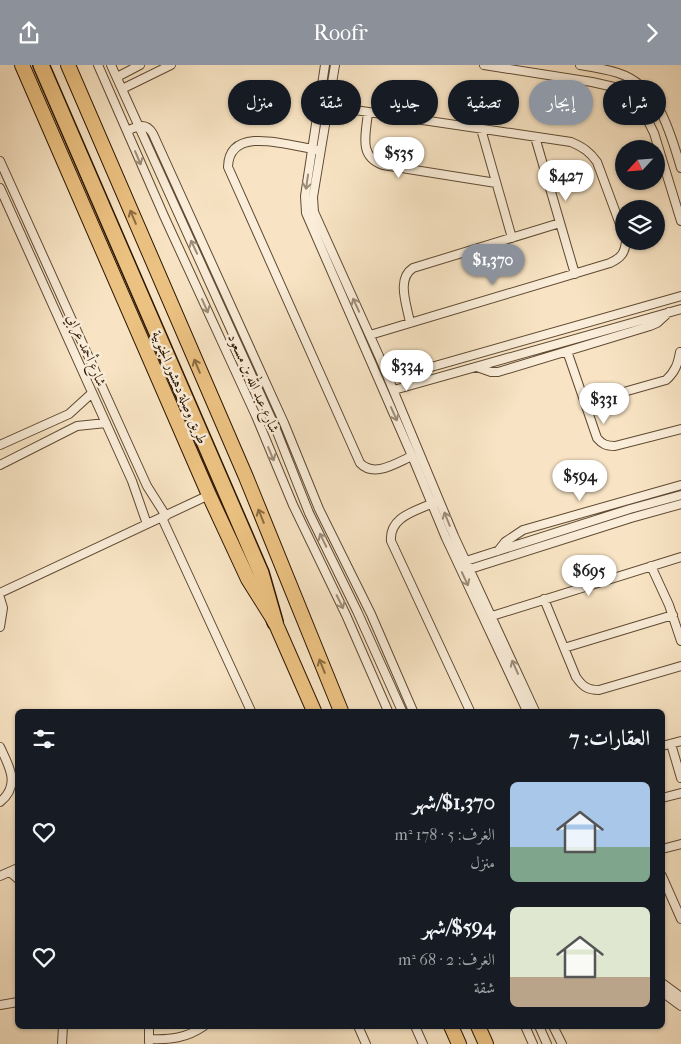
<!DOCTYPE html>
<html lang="ar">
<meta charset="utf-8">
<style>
:root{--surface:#171b24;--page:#20242c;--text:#f1f3f6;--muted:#9ea1a6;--accent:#8c9099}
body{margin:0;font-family:"IM FELL French Canon",Amiri,serif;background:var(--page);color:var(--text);direction:rtl;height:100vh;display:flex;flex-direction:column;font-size:19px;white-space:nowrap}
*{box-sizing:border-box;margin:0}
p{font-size:16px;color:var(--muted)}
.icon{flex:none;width:28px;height:28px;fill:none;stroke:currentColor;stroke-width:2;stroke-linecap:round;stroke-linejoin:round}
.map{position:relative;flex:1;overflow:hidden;direction:ltr}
.sheet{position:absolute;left:15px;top:644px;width:650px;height:320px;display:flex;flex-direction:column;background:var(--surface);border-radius:8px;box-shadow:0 1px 4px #0004;direction:rtl}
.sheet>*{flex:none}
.hud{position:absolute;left:15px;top:15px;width:651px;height:45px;direction:rtl;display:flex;gap:10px}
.needle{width:32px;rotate:244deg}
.fabs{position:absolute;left:615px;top:75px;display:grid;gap:10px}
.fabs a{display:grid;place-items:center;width:50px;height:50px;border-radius:50%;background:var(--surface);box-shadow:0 1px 4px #0004;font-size:25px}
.price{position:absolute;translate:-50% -42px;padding:0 11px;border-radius:18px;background:#fff;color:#222;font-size:16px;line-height:32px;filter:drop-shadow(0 1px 2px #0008)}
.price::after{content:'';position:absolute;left:50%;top:30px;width:15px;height:11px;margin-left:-8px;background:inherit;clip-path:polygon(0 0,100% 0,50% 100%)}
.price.selected{background:var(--accent);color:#fff}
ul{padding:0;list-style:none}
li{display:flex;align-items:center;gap:15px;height:125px;padding:0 15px}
li span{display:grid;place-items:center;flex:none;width:140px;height:100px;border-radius:8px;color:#555}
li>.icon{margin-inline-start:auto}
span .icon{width:60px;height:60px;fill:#fffc;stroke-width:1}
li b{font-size:21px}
h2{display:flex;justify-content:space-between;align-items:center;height:60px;padding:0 15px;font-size:21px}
.pill{padding:0 18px;border-radius:22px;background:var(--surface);box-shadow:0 1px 4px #0004;font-size:18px;line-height:45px}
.pill.selected{background:var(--accent);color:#fff}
header{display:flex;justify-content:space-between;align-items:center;height:65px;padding:0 15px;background:var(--accent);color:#fff;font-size:22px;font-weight:600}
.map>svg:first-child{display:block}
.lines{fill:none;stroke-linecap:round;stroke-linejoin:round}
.minor-casing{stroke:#5f4a32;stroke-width:10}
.trunk-casing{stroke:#2c1602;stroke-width:16}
.motorway-casing{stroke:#2c1602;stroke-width:18}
.minor{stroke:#faedd9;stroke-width:8}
.trunk{stroke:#ecc282;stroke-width:14}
.motorway{stroke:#ecc282;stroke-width:15}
.oneway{stroke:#9d8c78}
.oneway2{stroke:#8c6c42}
.labels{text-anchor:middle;stroke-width:5;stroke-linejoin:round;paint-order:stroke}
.street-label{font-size:14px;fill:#2c1602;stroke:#faedd9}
</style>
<header><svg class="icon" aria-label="forward" viewBox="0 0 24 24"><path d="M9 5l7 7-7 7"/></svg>Roofr<svg class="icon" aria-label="share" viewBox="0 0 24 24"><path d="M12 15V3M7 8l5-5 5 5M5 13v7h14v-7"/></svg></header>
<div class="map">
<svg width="681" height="979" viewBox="0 0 681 979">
<rect width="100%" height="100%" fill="#f8e4c4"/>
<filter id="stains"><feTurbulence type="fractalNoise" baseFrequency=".004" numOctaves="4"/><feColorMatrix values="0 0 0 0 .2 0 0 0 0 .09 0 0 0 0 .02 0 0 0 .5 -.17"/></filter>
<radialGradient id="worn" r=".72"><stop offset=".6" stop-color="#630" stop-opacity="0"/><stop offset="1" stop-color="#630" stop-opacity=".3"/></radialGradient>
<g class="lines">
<defs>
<path id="minor" d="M 98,0 L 164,151 L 256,351 L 293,440 L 346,550 L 388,646
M 111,0 L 275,362 L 309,448 L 357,546 L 402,646
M 325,0 L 305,131 L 306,148 L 412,391 L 446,473 L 527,646
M 335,0 L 313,132 L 314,147 L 379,291 L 454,471 L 535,646
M 484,0 L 592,17 L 614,22 L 627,29 L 640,40 L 654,68 L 681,156
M 580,0 C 593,2 606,4 618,8 C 659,21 670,67 681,103
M 117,12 L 140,0
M 122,24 L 171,0
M 328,41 L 571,77 C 583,82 590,87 597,97 L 624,170
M 368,47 C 366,70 358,91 383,100 L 496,118
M 481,64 L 512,173
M 127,66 C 138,61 146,57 153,69 L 284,358 L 319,444 L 371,549 L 413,646
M 535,72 L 575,209
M 317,85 C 291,81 229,59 228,102 L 360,398 C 374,413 396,398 412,391
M 0,96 L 147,421 L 166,451
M 0,123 L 132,416 L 147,459
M 410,258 C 407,240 396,214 413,203 L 560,158
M 370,270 L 610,198 C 621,193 625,188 626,176
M 567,286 L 597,373 C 602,379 606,381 615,381 L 681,364
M 477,302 L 491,307 L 498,307 L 650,261 L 657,258 L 669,247
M 389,314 L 681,231
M 394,325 L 681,244
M 585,338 L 666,315 C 675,307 678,299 680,287
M 0,380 L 69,349 L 92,328
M 0,400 L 77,361 L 106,358
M 435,437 C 417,446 389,451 391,476 L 470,646
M 162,453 L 251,646
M 498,486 L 505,477 L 523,465 L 681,420
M 466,496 L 630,444 L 681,430
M 651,501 L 669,540 L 681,576
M 470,504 L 631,453 L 681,439
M 0,528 L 209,430
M 0,533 L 3,543 L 0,562
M 544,534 L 576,612 C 583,622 588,625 599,625 L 681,601
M 492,551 L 681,492
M 564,583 L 673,550
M 671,679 L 681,713
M 662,681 L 681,676
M 0,682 C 9,701 21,720 0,737
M 662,733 L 681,728
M 662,784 L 681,779
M 10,807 L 18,814
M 0,811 L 18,803
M 662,811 L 681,854
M 662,918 L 681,932
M 662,927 L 681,941
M 0,940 L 18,937
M 358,961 L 366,979
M 415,961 L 423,979
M 525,961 L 533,979
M 539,961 L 547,979
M 553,961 L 562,979
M 149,974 C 170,975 187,973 204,961
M 149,977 L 149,961
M 62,979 L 63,961"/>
<path id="trunk" d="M 22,0 L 209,430 L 248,514 L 275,557 L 314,646
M 68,0 L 246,412 L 341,646
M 451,961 L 459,979
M 478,961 L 486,979"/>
<path id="motorway" d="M 41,0 L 261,508 L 275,557"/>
</defs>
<use href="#minor" class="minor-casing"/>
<use href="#trunk" class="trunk-casing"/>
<use href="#motorway" class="motorway-casing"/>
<use href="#minor" class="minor"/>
<use href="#trunk" class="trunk"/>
<use href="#motorway" class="motorway"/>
</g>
<defs><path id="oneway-shaft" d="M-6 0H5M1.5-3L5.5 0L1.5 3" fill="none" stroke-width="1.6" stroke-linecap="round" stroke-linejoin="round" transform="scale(1.25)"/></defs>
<g class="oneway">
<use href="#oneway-shaft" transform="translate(138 93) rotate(67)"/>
<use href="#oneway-shaft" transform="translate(307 117) rotate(98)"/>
<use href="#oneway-shaft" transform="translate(194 182) rotate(-115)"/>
<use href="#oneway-shaft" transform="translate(356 240) rotate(-115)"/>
<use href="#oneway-shaft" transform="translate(205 241) rotate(66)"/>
<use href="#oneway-shaft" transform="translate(394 349) rotate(66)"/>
<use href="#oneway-shaft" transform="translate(271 389) rotate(67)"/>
<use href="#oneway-shaft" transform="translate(447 454) rotate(-112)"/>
<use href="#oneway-shaft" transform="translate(323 475) rotate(-116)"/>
<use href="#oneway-shaft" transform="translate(465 514) rotate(65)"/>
<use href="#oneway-shaft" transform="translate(340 537) rotate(64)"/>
<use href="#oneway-shaft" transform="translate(515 602) rotate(-114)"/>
</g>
<g class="oneway2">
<use href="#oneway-shaft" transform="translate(133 152) rotate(-113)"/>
<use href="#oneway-shaft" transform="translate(197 301) rotate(-113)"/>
<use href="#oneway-shaft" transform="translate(261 451) rotate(-112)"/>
<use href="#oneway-shaft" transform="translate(322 601) rotate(-112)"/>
</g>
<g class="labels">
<g class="street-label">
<text transform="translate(87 285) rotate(66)" y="5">شارع أحمد عرابي</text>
<text transform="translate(254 318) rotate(66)" y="5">شارع عبد الله بن مسعود</text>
<text transform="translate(180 322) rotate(67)" y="5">طريق وصلة دهشور الجنوبية</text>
</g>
</g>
<rect width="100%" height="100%" filter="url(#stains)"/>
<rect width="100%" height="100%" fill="url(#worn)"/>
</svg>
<div class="fabs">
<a><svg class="needle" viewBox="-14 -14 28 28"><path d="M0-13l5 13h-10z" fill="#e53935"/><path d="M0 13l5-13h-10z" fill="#9ea1a6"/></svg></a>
<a><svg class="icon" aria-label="layers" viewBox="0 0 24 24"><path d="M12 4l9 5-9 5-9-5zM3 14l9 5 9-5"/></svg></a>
</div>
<b class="price" style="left:399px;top:114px">$535</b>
<b class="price" style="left:566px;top:137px">$427</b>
<b class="price selected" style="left:493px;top:221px">$1,370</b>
<b class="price" style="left:407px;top:327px">$334</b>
<b class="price" style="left:604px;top:360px">$331</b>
<b class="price" style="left:580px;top:437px">$594</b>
<b class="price" style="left:589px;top:532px">$695</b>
<div class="hud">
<a class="pill">شراء</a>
<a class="pill selected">إيجار</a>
<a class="pill">تصفية</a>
<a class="pill">جديد</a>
<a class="pill">شقة</a>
<a class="pill">منزل</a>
</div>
<section class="sheet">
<h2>العقارات: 7<svg class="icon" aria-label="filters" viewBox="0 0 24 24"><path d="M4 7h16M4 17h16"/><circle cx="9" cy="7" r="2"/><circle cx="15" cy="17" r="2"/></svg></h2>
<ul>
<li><span style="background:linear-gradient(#a9c7e8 65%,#7fa58c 0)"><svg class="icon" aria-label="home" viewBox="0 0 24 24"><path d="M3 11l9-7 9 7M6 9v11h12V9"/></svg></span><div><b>$1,370/شهر</b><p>الغرف: 5 · 178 m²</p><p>منزل</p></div><svg class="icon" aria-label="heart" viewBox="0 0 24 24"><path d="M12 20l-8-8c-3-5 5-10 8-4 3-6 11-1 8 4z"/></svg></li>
<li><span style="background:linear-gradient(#dfe7d0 70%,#b9a48a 0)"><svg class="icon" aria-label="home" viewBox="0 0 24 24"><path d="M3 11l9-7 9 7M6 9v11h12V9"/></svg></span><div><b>$594/شهر</b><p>الغرف: 2 · 68 m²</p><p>شقة</p></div><svg class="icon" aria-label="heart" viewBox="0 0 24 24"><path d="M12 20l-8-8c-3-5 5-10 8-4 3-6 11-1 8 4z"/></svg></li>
</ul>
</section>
</div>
